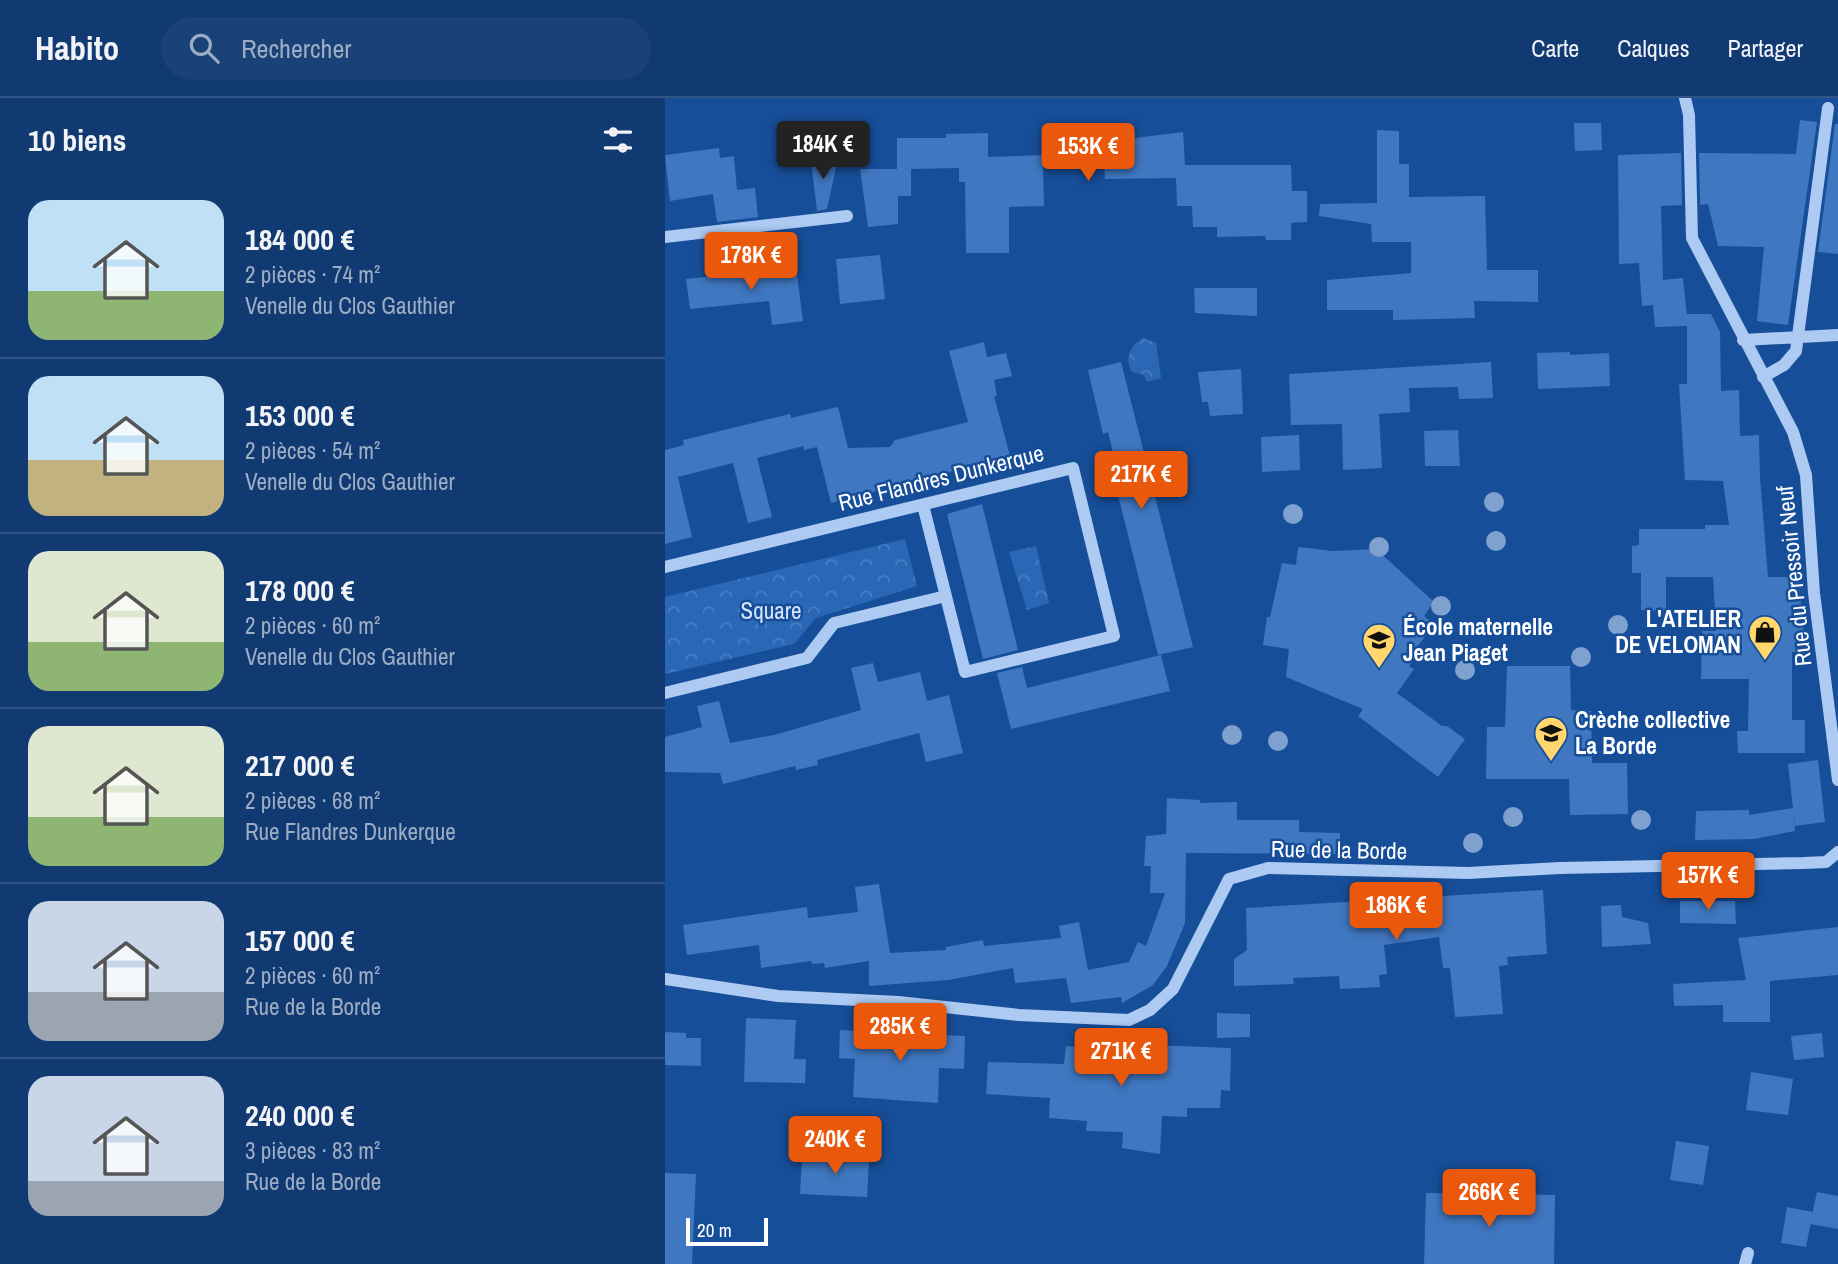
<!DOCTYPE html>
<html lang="fr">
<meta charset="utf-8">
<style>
:root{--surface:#113a73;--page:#1a4178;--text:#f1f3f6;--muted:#9cadc4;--line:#305485;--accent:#ea580c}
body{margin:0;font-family:"Archivo Narrow",sans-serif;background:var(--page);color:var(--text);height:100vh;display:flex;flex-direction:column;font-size:26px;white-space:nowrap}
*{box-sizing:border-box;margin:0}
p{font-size:23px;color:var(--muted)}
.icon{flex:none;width:38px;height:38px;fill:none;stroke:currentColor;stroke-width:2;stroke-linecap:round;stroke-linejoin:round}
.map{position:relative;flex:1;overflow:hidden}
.details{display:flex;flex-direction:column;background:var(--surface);width:665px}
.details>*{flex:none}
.scale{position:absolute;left:21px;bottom:18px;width:82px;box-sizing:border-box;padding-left:7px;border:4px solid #fff;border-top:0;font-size:19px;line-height:24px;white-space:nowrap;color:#fff;-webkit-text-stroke:5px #174e99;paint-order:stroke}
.price{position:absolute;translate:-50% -60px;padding:0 16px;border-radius:7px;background:var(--accent);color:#fff;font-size:23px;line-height:46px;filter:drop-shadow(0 2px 4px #0008)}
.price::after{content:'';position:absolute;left:50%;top:42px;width:21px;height:16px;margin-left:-10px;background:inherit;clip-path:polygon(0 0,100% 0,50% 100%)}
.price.on{background:#222;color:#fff}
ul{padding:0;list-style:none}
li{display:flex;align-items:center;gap:21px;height:175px;padding:0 28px}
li+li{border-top:2px solid var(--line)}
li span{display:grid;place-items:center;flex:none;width:196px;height:140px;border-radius:21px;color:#555}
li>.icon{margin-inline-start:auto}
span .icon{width:84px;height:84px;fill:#fffc;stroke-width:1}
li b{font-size:30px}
h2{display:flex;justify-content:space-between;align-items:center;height:84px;padding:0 28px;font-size:30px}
header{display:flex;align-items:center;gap:42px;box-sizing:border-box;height:98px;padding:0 35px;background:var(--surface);border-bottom:2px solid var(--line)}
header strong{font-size:33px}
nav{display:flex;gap:38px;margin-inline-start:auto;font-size:24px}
.search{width:490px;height:63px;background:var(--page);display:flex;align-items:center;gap:18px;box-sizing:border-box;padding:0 24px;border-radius:38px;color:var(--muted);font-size:26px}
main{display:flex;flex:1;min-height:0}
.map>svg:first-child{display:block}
.forest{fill:url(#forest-crowns)}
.building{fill:#4077c1}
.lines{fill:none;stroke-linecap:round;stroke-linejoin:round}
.minor{stroke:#accaf2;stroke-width:12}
.tree{fill:#7ea1cf}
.labels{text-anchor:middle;stroke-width:5;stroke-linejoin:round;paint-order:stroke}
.street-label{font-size:23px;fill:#fff;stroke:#174e99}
.park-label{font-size:23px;fill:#d3e5fc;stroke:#174e99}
.poi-label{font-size:23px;font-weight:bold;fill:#fff;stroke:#174e99;text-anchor:start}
</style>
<header>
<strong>Habito</strong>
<div class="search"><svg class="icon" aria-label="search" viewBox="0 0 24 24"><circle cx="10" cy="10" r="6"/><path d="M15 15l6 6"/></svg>Rechercher</div>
<nav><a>Carte</a><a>Calques</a><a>Partager</a></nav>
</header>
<main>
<section class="details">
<h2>10 biens<svg class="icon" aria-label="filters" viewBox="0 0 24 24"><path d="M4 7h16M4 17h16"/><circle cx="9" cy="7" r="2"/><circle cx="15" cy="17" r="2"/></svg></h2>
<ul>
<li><span style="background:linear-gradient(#bfe0f5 65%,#8fb573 0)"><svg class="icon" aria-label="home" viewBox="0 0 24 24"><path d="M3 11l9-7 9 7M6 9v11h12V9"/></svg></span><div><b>184 000 €</b><p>2 pièces · 74 m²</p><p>Venelle du Clos Gauthier</p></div></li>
<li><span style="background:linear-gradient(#bfe0f5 60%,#c2b280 0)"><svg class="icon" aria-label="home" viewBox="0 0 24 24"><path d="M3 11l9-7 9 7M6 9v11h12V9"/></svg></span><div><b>153 000 €</b><p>2 pièces · 54 m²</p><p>Venelle du Clos Gauthier</p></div></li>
<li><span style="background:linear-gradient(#dfe7d0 65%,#8fb573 0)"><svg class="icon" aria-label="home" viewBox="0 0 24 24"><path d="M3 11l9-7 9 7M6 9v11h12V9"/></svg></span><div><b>178 000 €</b><p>2 pièces · 60 m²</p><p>Venelle du Clos Gauthier</p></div></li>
<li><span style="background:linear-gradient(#dfe7d0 65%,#8fb573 0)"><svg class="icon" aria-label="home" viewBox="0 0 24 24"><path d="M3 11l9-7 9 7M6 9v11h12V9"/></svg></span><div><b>217 000 €</b><p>2 pièces · 68 m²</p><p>Rue Flandres Dunkerque</p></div></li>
<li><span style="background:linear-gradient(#c9d6e8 65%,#9aa5b1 0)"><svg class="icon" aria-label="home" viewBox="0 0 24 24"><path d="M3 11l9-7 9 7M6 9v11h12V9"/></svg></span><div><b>157 000 €</b><p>2 pièces · 60 m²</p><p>Rue de la Borde</p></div></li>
<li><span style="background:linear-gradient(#c9d6e8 75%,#9aa5b1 0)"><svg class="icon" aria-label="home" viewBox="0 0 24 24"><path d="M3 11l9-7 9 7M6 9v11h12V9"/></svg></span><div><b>240 000 €</b><p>3 pièces · 83 m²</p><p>Rue de la Borde</p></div></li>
</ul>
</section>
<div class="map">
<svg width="1173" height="1166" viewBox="0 0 1173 1166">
<defs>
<pattern id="forest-crowns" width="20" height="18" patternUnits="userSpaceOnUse" patternTransform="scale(1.75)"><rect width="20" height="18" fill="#2b67b7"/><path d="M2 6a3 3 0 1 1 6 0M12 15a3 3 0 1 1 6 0" fill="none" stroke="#4b7ec2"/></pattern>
</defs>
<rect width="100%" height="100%" fill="#174e99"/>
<path class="forest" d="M 478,240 L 491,245 L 496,280 L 482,284 L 479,277 L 467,274 C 459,261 465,247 478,240 Z
M 240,441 L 252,488 L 151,520 L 129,546 L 0,576 L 0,499 Z
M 371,448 L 384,505 L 362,512 L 344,454 Z"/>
<path class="building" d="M 1135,22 L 1152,24 L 1123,227 L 1092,223 L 1099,149 L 1053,148 L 1043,106 L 1035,107 L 1034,55 L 1131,56 Z
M 909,25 L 936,25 L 937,52 L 910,53 Z
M 1170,26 L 1173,26 L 1173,156 L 1153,154 Z
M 712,32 L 734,33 L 734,66 L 744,66 L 744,99 L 820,98 L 822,172 L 873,172 L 873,204 L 809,203 L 810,220 L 728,222 L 728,212 L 662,212 L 662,182 L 746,175 L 746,144 L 707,144 L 706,126 L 654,118 L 655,106 L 712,105 Z
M 425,34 L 425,37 L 470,35 L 470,40 L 518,34 L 520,67 L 626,67 L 627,93 L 642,93 L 642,124 L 626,125 L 626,142 L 601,142 L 600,138 L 552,139 L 552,129 L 528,129 L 527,108 L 512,108 L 511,80 L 440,81 L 439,64 L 378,66 L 379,108 L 344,109 L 344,155 L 301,155 L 300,84 L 294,84 L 294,70 L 246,71 L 246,98 L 233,98 L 233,126 L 203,129 L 195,71 L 232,71 L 232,40 L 281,40 L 281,36 L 323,35 L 323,59 L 378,57 L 377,35 Z
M 54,50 L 55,60 L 69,58 L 72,92 L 90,90 L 93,119 L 52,124 L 48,96 L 5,103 L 0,57 Z
M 1016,55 L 1017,107 L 996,108 L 998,182 L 1018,180 L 1022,219 L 1021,216 L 1046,216 L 1055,234 L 1056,293 L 1074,292 L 1075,338 L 1094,337 L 1095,380 L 1103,479 L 1133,479 L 1141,554 L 1127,554 L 1127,622 L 1140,622 L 1140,655 L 1073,655 L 1072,633 L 1083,633 L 1084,581 L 1036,581 L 1037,533 L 1051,533 L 1048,479 L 1001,479 L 1001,513 L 976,512 L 976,475 L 967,475 L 967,448 L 974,447 L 974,431 L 1040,431 L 1040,427 L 1064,427 L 1058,383 L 1020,382 L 1014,286 L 1022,286 L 1022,228 L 990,229 L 988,207 L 977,208 L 974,165 L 954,166 L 953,57 Z
M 173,60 L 162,111 L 152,113 L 146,63 Z
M 215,157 L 220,201 L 175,206 L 171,161 Z
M 131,169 L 138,223 L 107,227 L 104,203 L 25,211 L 21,181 Z
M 529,190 L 592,190 L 592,218 L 530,215 Z
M 319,244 L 322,259 L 341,255 L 347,278 L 329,282 L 332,298 L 329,298 L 345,358 L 166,405 L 152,349 L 139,352 L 138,348 L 92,360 L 107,419 L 83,425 L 68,365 L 13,379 L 27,439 L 0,446 L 0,352 L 19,347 L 18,342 L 125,316 L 126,320 L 173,309 L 183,350 L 225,349 L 230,342 L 303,324 L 284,253 Z
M 905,254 L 905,257 L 944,255 L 945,288 L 873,291 L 872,255 Z
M 456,264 L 528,549 L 493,557 L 447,373 L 452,371 L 443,334 L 438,336 L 423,272 Z
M 826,264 L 828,300 L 794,301 L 793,289 L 744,290 L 745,314 L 714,316 L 717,370 L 678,372 L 677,326 L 626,327 L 624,276 Z
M 576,271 L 578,316 L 545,318 L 543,304 L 537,304 L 533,274 Z
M 793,332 L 795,368 L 760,368 L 759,333 Z
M 634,337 L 635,372 L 597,374 L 596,339 Z
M 317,406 L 353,552 L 318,561 L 282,416 Z
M 633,449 L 668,453 L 711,451 L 769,504 L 759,518 L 769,526 L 753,548 L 757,551 L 744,568 L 749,571 L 732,595 L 777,628 L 782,628 L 800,641 L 773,679 L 693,618 L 698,611 L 621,579 L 624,551 L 598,547 L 602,519 L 605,519 L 617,465 L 631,467 Z
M 496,557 L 505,593 L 346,631 L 332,575 L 357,569 L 362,590 Z
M 208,565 L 213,584 L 255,574 L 262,603 L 284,597 L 298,655 L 261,664 L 254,635 L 152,662 L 153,667 L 131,672 L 130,668 L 58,686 L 55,675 L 0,674 L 0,639 L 37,629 L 32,608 L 54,603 L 65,645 L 109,637 L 196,612 L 186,570 Z
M 842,568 L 905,568 L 906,612 L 926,613 L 927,665 L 962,665 L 963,716 L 905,717 L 904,681 L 821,681 L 822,629 L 840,629 Z
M 1153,662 L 1160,724 L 1130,728 L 1128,711 L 1130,733 L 1089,741 L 1030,742 L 1031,713 L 1084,712 L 1084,717 L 1128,710 L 1123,666 Z
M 502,700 L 535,702 L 535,705 L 572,704 L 572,722 L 634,722 L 634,734 L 675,735 L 675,756 L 521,755 L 520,825 L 502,868 L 488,887 L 457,905 L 456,899 L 406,905 L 401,880 L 350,885 L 348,870 L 283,882 L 204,888 L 204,863 L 160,870 L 159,865 L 147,866 L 146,863 L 96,870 L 94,847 L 22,857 L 18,827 L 142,809 L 143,820 L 193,814 L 190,789 L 214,786 L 225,855 L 281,852 L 281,849 L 318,842 L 319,848 L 396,840 L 394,828 L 414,824 L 423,872 L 464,864 L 473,844 L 481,848 L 500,795 L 485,795 L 486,768 L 479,768 L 481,738 L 501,736 Z
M 878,792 L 882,856 L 842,859 L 843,867 L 834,868 L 838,916 L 790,919 L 785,870 L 778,870 L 774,839 L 719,847 L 722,876 L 714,877 L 715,889 L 675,891 L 674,878 L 628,880 L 629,886 L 569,888 L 569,861 L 582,852 L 581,810 Z
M 1015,803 L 1070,803 L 1071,826 L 1015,825 Z
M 956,807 L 957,819 L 983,825 L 986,846 L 937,849 L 936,808 Z
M 1173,829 L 1173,877 L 1105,883 L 1105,924 L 1058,924 L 1058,907 L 1009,908 L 1008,886 L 1081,882 L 1073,840 Z
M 552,915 L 585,916 L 585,939 L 552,940 Z
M 81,920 L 131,922 L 129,961 L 141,961 L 140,985 L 79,984 Z
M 175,932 L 300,938 L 299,971 L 274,970 L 273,1005 L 188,999 L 190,961 L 174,960 Z
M 0,934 L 21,935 L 21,940 L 36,940 L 36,968 L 0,967 Z
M 1157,935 L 1159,959 L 1129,962 L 1126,938 Z
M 484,947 L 566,950 L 565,993 L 556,992 L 555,1010 L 522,1010 L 522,1019 L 497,1018 L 495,1056 L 457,1050 L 458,1034 L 421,1033 L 422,1023 L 384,1020 L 385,1000 L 321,996 L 323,964 L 399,966 L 401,948 L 431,950 L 431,957 L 484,960 Z
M 1086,974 L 1128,981 L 1123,1017 L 1081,1012 Z
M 1011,1043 L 1044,1048 L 1038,1087 L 1005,1082 Z
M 158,1056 L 204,1062 L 202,1099 L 135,1096 L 137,1059 L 158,1060 Z
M 0,1075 L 31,1076 L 27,1166 L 0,1166 Z
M 1152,1094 L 1173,1098 L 1173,1131 L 1145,1126 Z
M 761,1095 L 890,1097 L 889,1166 L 759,1166 Z
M 1122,1109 L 1148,1114 L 1141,1149 L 1116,1145 Z"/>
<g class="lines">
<path class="minor" d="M 1020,0 L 1024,17 L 1027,140 L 1128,334 L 1141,377 L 1149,495 L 1173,682
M 0,139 L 182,118
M 1078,242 L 1173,237
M 1098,279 L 1119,267 L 1131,253 L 1163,10
M 0,469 L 408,370 L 449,538 L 300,574 L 258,407
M 0,595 L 142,560 L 169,525 L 281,498
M 0,881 L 113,898 L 233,904 L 354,917 L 464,922 L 485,912 L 508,891 L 564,781 L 603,770 L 803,775 L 895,770 L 1139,765 L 1161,764 L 1173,754
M 1080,1166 L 1083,1155"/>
</g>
<g class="tree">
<circle cx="829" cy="404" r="10"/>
<circle cx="628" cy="416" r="10"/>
<circle cx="831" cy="443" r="10"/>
<circle cx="714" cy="449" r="10"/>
<circle cx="776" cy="508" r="10"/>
<circle cx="953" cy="527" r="10"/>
<circle cx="916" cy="559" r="10"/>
<circle cx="800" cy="572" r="10"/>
<circle cx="567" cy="637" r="10"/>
<circle cx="613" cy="643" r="10"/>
<circle cx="848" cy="719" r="10"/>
<circle cx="976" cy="722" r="10"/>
<circle cx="808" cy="745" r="10"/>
</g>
<defs>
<symbol id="shop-pin" viewBox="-11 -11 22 30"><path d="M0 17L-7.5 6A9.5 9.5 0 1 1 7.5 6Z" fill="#ffd76d" stroke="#174e99"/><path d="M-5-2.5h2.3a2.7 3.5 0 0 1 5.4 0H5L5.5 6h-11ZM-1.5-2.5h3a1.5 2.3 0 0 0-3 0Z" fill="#111"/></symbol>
<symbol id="school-pin" viewBox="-11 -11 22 30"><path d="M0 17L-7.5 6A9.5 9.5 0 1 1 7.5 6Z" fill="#ffd76d" stroke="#174e99"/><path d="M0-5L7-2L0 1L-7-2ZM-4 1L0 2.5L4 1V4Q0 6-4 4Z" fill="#111"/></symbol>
</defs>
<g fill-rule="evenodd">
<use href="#shop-pin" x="1081" y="515" width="38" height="52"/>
<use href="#school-pin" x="695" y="523" width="38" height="52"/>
<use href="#school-pin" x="867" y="616" width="38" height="52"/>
</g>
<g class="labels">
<g class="street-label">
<text transform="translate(276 380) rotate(-14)" y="8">Rue Flandres Dunkerque</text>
<text transform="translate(1129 478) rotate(-96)" y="8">Rue du Pressoir Neuf</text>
<text transform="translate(674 752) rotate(1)" y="8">Rue de la Borde</text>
</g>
<g class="park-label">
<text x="106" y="521">Square</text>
</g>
<g class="poi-label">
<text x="1076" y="529" text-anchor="end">L'ATELIER<tspan x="1076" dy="26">DE VELOMAN</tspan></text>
<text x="738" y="537">École maternelle<tspan x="738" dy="26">Jean Piaget</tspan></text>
<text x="910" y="630">Crèche collective<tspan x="910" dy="26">La Borde</tspan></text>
</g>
</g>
</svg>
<div class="scale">20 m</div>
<b class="price on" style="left:158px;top:83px">184K €</b>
<b class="price" style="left:423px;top:85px">153K €</b>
<b class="price" style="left:86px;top:194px">178K €</b>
<b class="price" style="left:476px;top:413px">217K €</b>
<b class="price" style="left:1043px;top:814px">157K €</b>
<b class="price" style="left:731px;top:844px">186K €</b>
<b class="price" style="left:235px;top:965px">285K €</b>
<b class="price" style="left:456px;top:990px">271K €</b>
<b class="price" style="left:170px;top:1078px">240K €</b>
<b class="price" style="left:824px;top:1131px">266K €</b>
</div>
</main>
